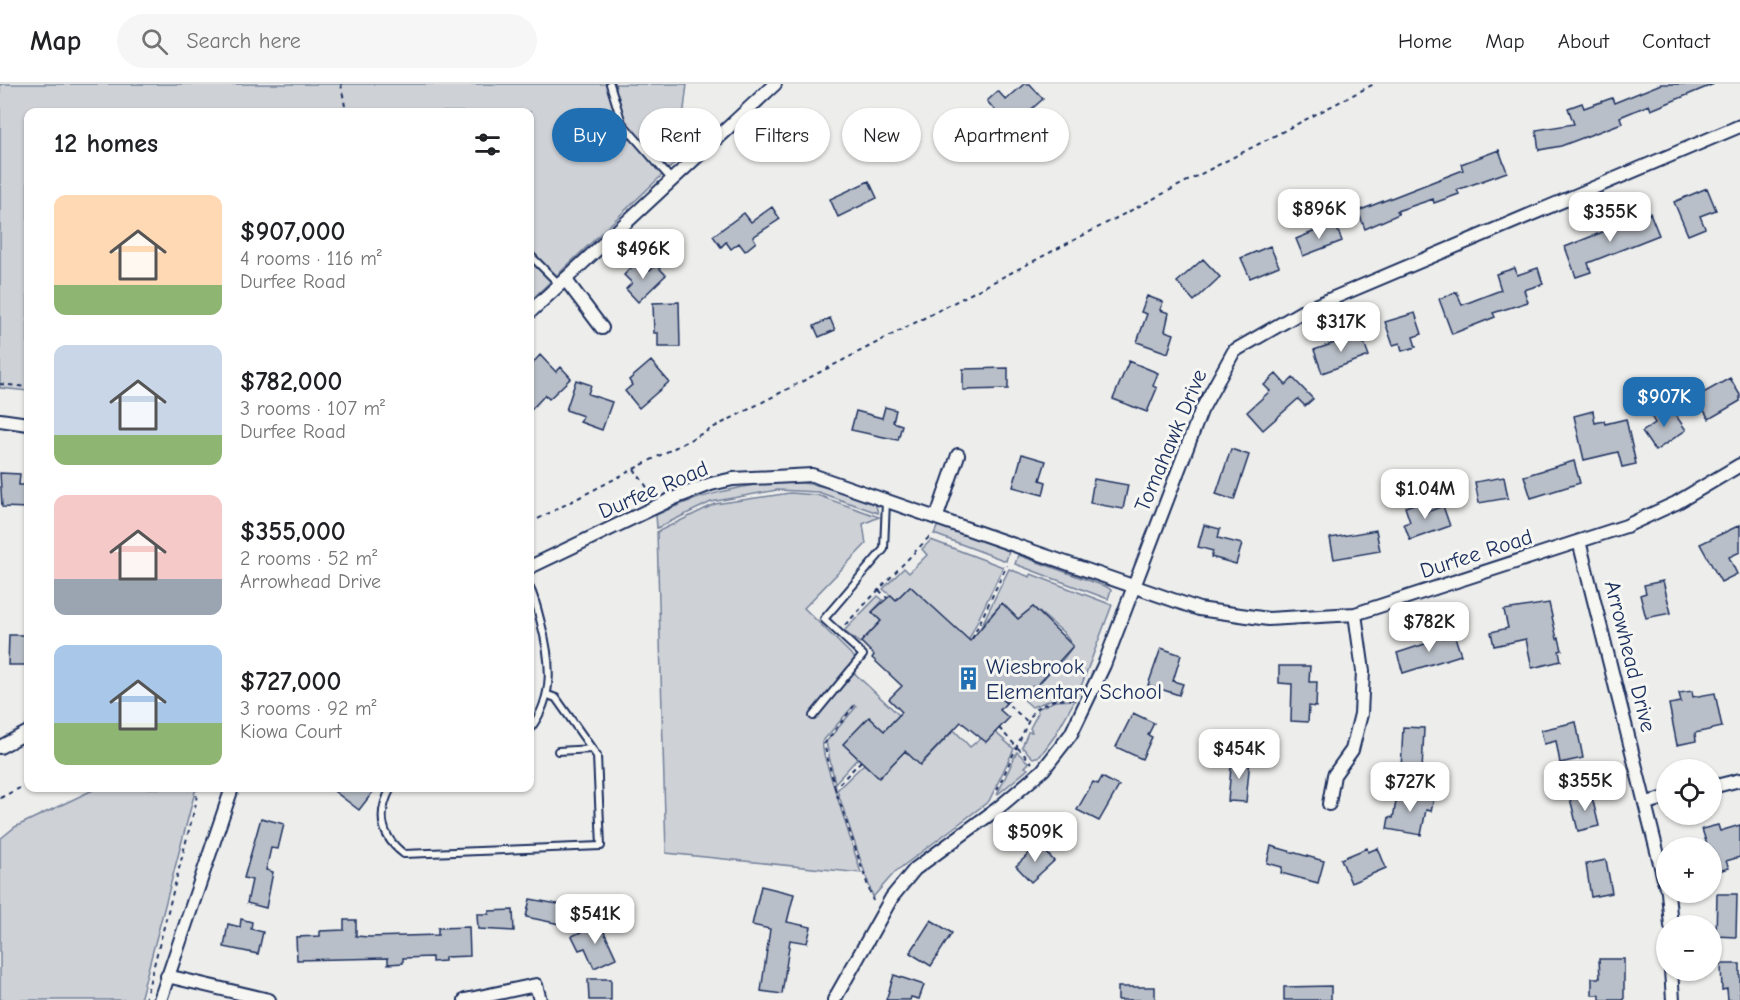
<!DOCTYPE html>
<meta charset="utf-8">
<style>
:root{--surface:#fff;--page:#f6f6f6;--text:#202124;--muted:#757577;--line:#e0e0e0;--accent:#1f6fb2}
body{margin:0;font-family:"Comic Neue",sans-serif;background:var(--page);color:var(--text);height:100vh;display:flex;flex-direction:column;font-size:22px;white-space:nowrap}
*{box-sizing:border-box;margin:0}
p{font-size:20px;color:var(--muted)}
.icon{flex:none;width:33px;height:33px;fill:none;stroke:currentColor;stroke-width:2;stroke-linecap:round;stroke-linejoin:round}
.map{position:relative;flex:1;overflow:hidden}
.details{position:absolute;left:24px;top:24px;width:510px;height:684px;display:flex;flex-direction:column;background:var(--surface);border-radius:12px;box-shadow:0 2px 4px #0004}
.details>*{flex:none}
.top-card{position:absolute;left:552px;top:24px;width:570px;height:54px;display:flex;gap:12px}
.controls{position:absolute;left:1656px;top:675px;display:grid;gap:12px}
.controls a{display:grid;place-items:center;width:66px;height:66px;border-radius:50%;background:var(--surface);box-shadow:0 2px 4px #0004;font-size:30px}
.price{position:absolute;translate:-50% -51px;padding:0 14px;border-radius:12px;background:#fff;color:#222;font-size:20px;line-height:39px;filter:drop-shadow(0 2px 3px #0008)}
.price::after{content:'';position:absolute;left:50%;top:36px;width:18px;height:14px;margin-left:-9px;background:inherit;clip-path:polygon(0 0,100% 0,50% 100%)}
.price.active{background:var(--accent);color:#fff}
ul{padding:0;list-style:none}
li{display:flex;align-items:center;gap:18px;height:150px;padding:0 30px}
li span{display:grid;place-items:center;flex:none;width:168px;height:120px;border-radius:12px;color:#555}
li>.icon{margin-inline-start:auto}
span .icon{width:72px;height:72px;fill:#fffc;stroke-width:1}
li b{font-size:26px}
h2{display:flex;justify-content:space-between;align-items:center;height:72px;padding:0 30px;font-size:26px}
.tag{padding:0 21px;border-radius:27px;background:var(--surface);box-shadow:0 2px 4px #0004;font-size:21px;line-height:54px}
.tag.active{background:var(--accent);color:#fff}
header{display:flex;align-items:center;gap:36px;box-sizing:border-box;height:84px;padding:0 30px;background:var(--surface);border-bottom:2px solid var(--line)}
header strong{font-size:28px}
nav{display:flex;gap:33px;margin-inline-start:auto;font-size:21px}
.search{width:420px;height:54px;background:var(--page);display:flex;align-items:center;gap:15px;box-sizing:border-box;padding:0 21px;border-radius:33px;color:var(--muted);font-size:22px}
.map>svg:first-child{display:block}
.green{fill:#ced2d7;stroke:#74809a;stroke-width:1.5}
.building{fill:#b9bfc8;stroke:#1b2f5e;stroke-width:1.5}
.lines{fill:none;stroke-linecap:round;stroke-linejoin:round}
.lane-casing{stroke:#1b2f5e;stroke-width:10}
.street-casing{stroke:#1b2f5e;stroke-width:16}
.path{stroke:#1b2f5e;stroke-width:2;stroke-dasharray:4.5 4.5;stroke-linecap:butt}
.lane{stroke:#f6f6f2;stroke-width:6}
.street{stroke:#f6f6f2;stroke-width:12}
.labels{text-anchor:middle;stroke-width:6;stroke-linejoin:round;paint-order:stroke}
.street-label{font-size:22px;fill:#1b2f5e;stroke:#f6f6f2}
.poi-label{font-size:22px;fill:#1b2f5e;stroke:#f6f6f2;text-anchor:start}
</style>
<header>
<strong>Map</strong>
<div class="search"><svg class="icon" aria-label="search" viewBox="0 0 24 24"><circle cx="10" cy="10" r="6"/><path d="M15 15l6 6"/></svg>Search here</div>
<nav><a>Home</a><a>Map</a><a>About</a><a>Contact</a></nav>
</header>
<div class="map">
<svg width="1740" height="916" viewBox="0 0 1740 916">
<rect width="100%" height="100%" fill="#edeeec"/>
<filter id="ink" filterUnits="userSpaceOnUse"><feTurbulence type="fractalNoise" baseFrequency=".0167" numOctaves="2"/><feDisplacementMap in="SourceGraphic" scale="12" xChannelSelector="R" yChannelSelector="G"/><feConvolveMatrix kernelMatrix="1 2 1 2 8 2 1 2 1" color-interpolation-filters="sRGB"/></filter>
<g filter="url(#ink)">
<path class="green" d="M 0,0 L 687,0 L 678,76 L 530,217 L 530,28 L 28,28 L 28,307 L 0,304 Z
M 779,397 C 814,398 843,407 875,418 L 878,429 L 818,408 L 777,406 L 711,418 L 657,444 L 656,431 C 696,412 735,403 779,397 Z
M 790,409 L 817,411 L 879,433 L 863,440 L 866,460 L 804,524 L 858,577 L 851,586 L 899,631 L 884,647 L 869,633 L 844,660 L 858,674 L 835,699 L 826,658 L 856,623 L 854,621 L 822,658 L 824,671 L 861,789 L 666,769 L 657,448 L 715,420 Z
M 938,441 L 1009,467 L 1006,477 L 934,450 Z
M 931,456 L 1003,483 L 968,557 L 910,502 L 896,516 L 883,505 L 904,484 L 909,489 L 927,471 L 922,465 Z
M 1018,471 L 1107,503 L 1111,506 L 1108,515 L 1015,480 Z
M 1009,485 L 1030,493 L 1031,490 L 1112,521 L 1077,613 L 1053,615 L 1032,623 L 1022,614 L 1046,589 L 1050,588 L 1059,577 L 1061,578 L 1073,562 L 1063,548 L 1033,523 L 1018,535 L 1002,519 L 985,537 L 987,539 L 978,549 Z
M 878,512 L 883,516 L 872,528 L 881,537 L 860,559 L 844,547 Z
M 1075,616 L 1054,653 L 1040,672 L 1033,674 L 1022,663 L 1028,648 L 1032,648 L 1030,644 L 1038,629 L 1037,625 L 1055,617 Z
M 954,646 L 970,663 L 981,654 L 995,648 L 1014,665 L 989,717 L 895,788 L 873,813 L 837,706 L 864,680 L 879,694 L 905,667 L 921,681 Z
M 1017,668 L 1029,679 L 1025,683 L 1028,685 L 997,711 Z
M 97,704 L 196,704 L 140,916 L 0,916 L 0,755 L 15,743 Z"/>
<path class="building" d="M 1024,0 L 1030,0 L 1043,15 L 1010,44 L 987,17 L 998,7 L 1006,16 Z
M 1661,0 L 1714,0 L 1651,26 L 1649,21 L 1620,33 L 1622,39 L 1561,62 L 1539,66 L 1536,46 L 1574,40 L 1568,24 L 1582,19 L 1584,24 L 1612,14 L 1614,19 Z
M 1499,66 L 1507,88 L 1457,106 L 1459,110 L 1434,119 L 1433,115 L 1397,127 L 1399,130 L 1365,145 L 1358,127 L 1463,86 L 1461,80 Z
M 869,97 L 877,114 L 838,133 L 830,115 Z
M 1707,104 L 1716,126 L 1700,132 L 1705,144 L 1688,151 L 1674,118 Z
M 772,123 L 780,135 L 753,153 L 756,158 L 745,167 L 739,159 L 731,165 L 726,158 L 721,163 L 713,152 L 744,129 L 751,138 Z
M 1650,129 L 1659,151 L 1588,179 L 1591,188 L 1576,193 L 1565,163 Z
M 1335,139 L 1342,157 L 1303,172 L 1296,155 Z
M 1270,162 L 1279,182 L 1250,194 L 1241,174 Z
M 1203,175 L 1220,193 L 1194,217 L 1177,198 Z
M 639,176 L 650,187 L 656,181 L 666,191 L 638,218 L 626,205 L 632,199 L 624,191 Z
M 1515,184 L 1517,191 L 1538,184 L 1543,200 L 1524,206 L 1528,218 L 1493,229 L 1495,233 L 1452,250 L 1439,215 L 1457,208 L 1462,221 L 1501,206 L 1496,190 Z
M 1147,212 L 1163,218 L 1160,226 L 1169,229 L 1165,247 L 1174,250 L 1168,269 L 1137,258 L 1147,230 L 1141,228 Z
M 679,218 L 680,263 L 658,263 L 658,249 L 654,249 L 653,219 Z
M 1415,229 L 1422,250 L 1413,253 L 1416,263 L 1402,267 L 1400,259 L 1393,261 L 1385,238 Z
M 830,234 L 835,246 L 819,253 L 814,242 Z
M 1361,250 L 1369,272 L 1322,289 L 1314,266 Z
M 540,271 L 556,288 L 561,283 L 571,294 L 549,315 L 545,311 L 530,327 L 530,282 Z
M 651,277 L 669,298 L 639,324 L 625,307 L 632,301 L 629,296 Z
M 1129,277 L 1158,289 L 1153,302 L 1157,304 L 1147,328 L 1113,315 Z
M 1008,284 L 1008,305 L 963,306 L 963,285 Z
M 1276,290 L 1286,301 L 1293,294 L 1313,315 L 1305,322 L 1298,315 L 1263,346 L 1247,328 L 1270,307 L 1264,301 Z
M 1730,294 L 1740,311 L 1740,317 L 1709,335 L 1696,313 Z
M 576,296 L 591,301 L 588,310 L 612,318 L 602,346 L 580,338 L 583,332 L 566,326 Z
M 1668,320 L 1686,346 L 1655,367 L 1642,348 L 1655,339 L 1651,332 Z
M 885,323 L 896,326 L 893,338 L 902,341 L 898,356 L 851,346 L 856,327 L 882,334 Z
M 1593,327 L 1595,339 L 1604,337 L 1605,340 L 1626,335 L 1636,380 L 1622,383 L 1618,368 L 1584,376 L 1574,332 Z
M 1231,365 L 1249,371 L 1234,416 L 1216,410 Z
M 1022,370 L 1046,377 L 1040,396 L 1046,398 L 1043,411 L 1013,403 Z
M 1574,377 L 1580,399 L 1531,414 L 1524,392 Z
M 0,389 L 20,390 L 19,401 L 28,401 L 28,424 L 2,423 Z
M 1504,393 L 1508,414 L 1479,419 L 1475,398 Z
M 1094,395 L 1128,401 L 1123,425 L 1090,419 Z
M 1423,417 L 1427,428 L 1443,422 L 1450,442 L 1410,456 L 1404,440 L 1410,438 L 1405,423 Z
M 1204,441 L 1220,445 L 1218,454 L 1242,460 L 1236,480 L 1211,473 L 1213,467 L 1198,463 Z
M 1740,441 L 1740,468 L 1729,473 L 1737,490 L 1721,498 L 1700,460 Z
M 1376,446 L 1380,467 L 1334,475 L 1330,454 Z
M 1663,497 L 1671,529 L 1646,534 L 1640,511 L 1646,509 L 1644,501 Z
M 910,502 L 970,557 L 1002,519 L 1018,535 L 1033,523 L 1073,562 L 1035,604 L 1033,602 L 1022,614 L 1016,608 L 1000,626 L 1009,634 L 986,658 L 961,638 L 920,681 L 905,667 L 879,694 L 843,660 L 869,633 L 884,647 L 902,628 L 889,615 L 902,602 L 872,574 L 874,571 L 861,558 L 881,537 L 872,528 L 891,511 L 896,516 Z
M 1549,519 L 1557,555 L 1559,554 L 1562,566 L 1559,567 L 1561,577 L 1532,584 L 1526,555 L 1494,562 L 1491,548 L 1508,544 L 1504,526 Z
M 1442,550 L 1443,554 L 1454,550 L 1461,571 L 1403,589 L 1397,569 L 1431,558 L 1430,554 Z
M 9,551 L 28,551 L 28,581 L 8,581 Z
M 1161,564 L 1181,571 L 1173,597 L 1183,600 L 1179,611 L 1148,601 Z
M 1279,582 L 1310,582 L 1309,598 L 1317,598 L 1316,623 L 1309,622 L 1308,638 L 1291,637 L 1292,600 L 1279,599 Z
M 1692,607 L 1693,613 L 1715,609 L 1722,643 L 1695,649 L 1696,657 L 1677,661 L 1669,620 L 1681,618 L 1679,609 Z
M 1133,629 L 1154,639 L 1148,651 L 1152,653 L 1142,675 L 1116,663 Z
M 1576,638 L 1583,674 L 1560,679 L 1556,657 L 1544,660 L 1541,646 Z
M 1403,643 L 1424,644 L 1422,687 L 1401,686 Z
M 1232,673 L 1250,675 L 1246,718 L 1228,717 Z
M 1102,693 L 1119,702 L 1099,737 L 1077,726 L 1093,698 L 1098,700 Z
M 330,704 L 376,704 L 359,726 Z
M 1398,707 L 1434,714 L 1431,727 L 1426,726 L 1421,751 L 1387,745 L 1389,733 L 1393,734 Z
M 1591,709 L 1599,742 L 1578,747 L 1570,714 Z
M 261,734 L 284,740 L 278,765 L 271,764 L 266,786 L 273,788 L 266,824 L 247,819 L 252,796 L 244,794 Z
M 1718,741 L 1720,747 L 1740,741 L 1740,773 L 1726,777 L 1729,784 L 1715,788 L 1712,764 L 1708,764 L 1702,745 Z
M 1039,760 L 1054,777 L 1031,798 L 1016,782 Z
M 1271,762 L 1324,777 L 1318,799 L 1281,789 L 1282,783 L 1267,779 Z
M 1367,764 L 1368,768 L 1378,764 L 1386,784 L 1351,799 L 1341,775 Z
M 1606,776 L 1612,809 L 1591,813 L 1586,780 Z
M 761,802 L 794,810 L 787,838 L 811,843 L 807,859 L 790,856 L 782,910 L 761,907 L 770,845 L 752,841 Z
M 1717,810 L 1737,810 L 1736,853 L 1716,852 Z
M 530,815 L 569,822 L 565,841 L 526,833 Z
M 513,826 L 514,847 L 478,845 L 477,830 L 489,830 L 489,827 Z
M 241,835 L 252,838 L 251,845 L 263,848 L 258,870 L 224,863 L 228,840 L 240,843 Z
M 344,836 L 356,836 L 356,852 L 369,853 L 438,851 L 438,844 L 469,843 L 470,872 L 445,873 L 445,877 L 432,878 L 432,873 L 403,874 L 403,879 L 388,880 L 388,874 L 297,876 L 296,853 L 320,852 L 320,847 L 344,846 Z
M 931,836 L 952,849 L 931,882 L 910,869 Z
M 600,839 L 616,874 L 594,884 L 585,864 L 579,866 L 572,852 Z
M 1599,875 L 1624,875 L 1624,916 L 1600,916 L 1600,911 L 1592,911 L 1592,894 L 1600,894 Z
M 1721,880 L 1740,880 L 1740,916 L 1728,916 L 1727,905 L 1722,906 Z
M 894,891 L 924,901 L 919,915 L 911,913 L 910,916 L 886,916 Z
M 588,895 L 611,895 L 611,916 L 589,916 Z
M 1331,902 L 1331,916 L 1284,916 L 1284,903 Z
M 1118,903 L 1155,903 L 1155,916 L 1118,916 Z"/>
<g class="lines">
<defs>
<path id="lane" d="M 610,0 L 622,39 L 671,95
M 530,171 L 559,200
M 530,504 C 535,514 538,527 541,539 C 551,577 555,613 530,645
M 813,632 L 863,571 L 824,535 L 884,465 L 886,417
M 558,667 L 592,665
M 391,704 C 377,730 380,752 404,770 L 601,762 L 597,672 L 556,614 L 548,611"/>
<path id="street" d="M 565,195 L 602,244
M 530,228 L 775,0
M 0,336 L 28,340
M 937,432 L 958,371
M 1579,457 L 1666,803
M 530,483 L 672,415 L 711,400 L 733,395 L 812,391 L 1199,525 L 1268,535 L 1355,530 L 1626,442 L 1676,419 L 1740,381
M 0,663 L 28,648
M 1712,703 L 1740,696
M 1646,719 L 1666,714
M 1329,720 L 1334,691 L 1352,666 L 1361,630 L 1363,587 L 1355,530
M 1668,808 L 1671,842
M 1671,886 L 1673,916
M 167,892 L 269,916
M 160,916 L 232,704
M 465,916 L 536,901 L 540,916
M 834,916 L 892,813 L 915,785 L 997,725 L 1043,686 L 1071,650 L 1104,581 L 1201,327 L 1234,267 L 1305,226 L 1740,42"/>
</defs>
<use href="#lane" class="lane-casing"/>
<use href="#street" class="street-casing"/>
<path class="path" d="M 341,0 L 346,28
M 0,300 L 28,303
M 634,385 L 651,409
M 530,439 L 1374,0
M 879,506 L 887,514
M 845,541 L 930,452
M 972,555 L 1007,481
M 996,610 L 1028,638
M 999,644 L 1032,679
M 861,677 L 835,704 L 873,817
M 835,704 L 824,660 L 854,622
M 997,706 L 1034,625 L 1054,616 L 1074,615
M 0,714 L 28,700
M 145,916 L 196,719 L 197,704"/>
<use href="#lane" class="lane"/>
<use href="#street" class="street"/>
</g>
</g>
<defs>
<symbol id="building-bare" viewBox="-9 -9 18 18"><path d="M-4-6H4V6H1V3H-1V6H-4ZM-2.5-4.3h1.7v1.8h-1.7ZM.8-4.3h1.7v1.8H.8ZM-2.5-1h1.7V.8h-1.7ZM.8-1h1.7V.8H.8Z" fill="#1f6fb2" stroke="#f6f6f2" stroke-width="2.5" paint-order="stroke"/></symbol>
</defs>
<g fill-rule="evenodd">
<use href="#building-bare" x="952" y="578" width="33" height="33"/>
</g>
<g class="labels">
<g class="street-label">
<text transform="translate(1170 356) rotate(-67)" y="8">Tomahawk Drive</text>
<text transform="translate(653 405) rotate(-23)" y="8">Durfee Road</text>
<text transform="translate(1476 469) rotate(-18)" y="8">Durfee Road</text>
<text transform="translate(1631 572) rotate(76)" y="8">Arrowhead Drive</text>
</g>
<g class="poi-label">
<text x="986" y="590">Wiesbrook<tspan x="986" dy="25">Elementary School</tspan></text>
</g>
</g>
</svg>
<div class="controls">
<a><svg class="icon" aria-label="locate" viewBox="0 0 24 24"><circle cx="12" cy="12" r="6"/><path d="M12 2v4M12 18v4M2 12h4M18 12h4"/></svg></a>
<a>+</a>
<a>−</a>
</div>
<b class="price" style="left:1319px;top:156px">$896K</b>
<b class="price" style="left:1610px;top:159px">$355K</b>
<b class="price" style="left:643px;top:196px">$496K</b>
<b class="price" style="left:1341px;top:269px">$317K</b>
<b class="price active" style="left:1664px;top:344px">$907K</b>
<b class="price" style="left:1425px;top:436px">$1.04M</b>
<b class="price" style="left:1429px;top:569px">$782K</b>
<b class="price" style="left:1239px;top:696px">$454K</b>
<b class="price" style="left:1585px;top:728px">$355K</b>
<b class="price" style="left:1410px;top:729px">$727K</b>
<b class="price" style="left:1035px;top:779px">$509K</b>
<b class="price" style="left:595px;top:861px">$541K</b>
<div class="top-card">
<a class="tag active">Buy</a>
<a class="tag">Rent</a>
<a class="tag">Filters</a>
<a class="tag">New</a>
<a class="tag">Apartment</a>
</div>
<section class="details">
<h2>12 homes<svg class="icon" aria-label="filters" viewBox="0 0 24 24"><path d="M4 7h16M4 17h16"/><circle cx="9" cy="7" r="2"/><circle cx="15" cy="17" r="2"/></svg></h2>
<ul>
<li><span style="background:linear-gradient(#ffd9b3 75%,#8fb573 0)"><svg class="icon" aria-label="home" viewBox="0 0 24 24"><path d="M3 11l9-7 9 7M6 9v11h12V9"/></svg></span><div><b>$907,000</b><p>4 rooms · 116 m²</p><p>Durfee Road</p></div></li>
<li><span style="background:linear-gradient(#c9d6e8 75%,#8fb573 0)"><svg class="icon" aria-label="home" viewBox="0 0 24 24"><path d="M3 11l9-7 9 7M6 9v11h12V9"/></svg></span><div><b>$782,000</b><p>3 rooms · 107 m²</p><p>Durfee Road</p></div></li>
<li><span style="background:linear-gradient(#f6c9c9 70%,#9aa5b1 0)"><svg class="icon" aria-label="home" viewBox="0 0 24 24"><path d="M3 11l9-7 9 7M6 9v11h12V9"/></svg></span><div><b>$355,000</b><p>2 rooms · 52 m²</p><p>Arrowhead Drive</p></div></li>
<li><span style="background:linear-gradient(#a9c7e8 65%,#8fb573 0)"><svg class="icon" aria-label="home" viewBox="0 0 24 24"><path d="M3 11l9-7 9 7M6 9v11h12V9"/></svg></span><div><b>$727,000</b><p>3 rooms · 92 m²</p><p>Kiowa Court</p></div></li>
</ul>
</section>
</div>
